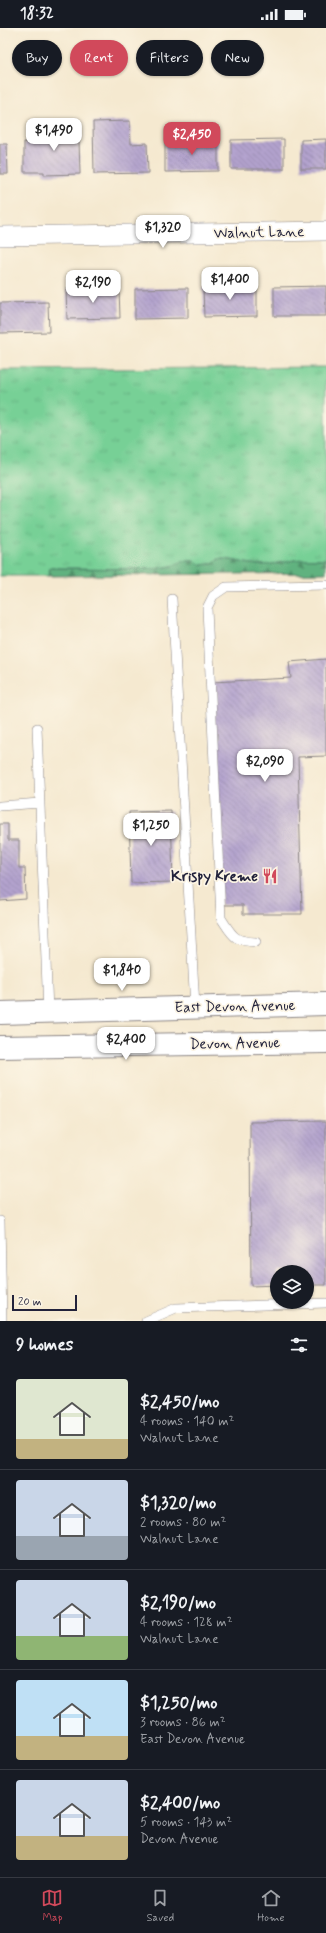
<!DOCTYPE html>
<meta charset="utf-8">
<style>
:root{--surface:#171b24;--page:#242831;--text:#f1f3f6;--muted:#9ea1a6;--line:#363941;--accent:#d1495b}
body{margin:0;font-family:Mynerve,sans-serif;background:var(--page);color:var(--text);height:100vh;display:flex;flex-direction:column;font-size:15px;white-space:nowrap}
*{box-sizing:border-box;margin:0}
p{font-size:13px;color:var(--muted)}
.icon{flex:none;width:22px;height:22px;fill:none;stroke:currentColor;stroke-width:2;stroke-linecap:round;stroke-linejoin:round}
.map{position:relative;height:1293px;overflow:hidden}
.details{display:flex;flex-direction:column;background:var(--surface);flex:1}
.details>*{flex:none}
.hud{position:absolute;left:12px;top:12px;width:302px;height:36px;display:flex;gap:8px}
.controls{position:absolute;left:270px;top:1237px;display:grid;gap:8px}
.controls a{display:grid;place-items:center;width:44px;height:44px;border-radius:50%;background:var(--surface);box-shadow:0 1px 3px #0004;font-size:20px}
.scale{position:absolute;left:12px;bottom:10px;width:65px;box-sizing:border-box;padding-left:4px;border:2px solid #22223b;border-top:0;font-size:11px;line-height:14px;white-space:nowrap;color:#22223b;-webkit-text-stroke:3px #fcf5e5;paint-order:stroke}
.price{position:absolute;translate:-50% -34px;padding:0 9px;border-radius:8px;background:#fff;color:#222;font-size:13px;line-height:26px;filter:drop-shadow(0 1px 2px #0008)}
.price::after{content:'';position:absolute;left:50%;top:24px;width:12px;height:9px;margin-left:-6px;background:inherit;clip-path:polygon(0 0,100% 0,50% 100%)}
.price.selected{background:var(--accent);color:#fff}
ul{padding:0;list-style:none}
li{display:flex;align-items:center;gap:12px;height:100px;padding:0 16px}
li+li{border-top:1px solid var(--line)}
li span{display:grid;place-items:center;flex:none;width:112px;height:80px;border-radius:4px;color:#555}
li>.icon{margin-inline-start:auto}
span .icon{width:48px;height:48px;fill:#fffc;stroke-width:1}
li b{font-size:17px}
h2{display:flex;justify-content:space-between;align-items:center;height:48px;padding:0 16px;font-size:17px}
.pill{padding:0 14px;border-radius:18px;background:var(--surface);box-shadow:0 1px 3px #0004;font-size:14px;line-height:36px}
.pill.selected{background:var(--accent);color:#fff}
.status{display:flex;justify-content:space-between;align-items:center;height:28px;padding:0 20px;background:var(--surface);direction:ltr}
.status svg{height:11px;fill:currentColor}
.menu{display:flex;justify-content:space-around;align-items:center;height:56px;border-top:1px solid var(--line);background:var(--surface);font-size:11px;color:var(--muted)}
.menu a{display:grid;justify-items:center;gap:2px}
.menu .selected{color:var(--accent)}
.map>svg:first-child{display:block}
.grass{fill:url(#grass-tufts);stroke:#4c7968}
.forest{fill:url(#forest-firs);stroke:#426a5d}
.building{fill:url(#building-back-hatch)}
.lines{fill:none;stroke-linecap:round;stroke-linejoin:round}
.service-casing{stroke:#8c8686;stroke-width:10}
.minor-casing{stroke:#8c8686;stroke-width:20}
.secondary-casing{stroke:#8c8686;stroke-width:24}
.service{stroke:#fff;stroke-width:9}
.minor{stroke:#fff;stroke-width:19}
.secondary{stroke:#fff;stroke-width:22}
.labels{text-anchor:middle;stroke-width:3.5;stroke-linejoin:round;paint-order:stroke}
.street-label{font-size:15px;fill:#22223b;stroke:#fcf5e5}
.poi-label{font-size:15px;font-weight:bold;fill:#22223b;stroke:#fcf5e5;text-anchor:end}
</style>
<div class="status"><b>18:32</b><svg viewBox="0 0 49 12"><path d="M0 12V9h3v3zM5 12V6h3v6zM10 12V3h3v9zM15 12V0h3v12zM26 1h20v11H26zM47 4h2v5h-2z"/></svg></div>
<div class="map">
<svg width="326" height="1293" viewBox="0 0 326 1293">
<defs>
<pattern id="grass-tufts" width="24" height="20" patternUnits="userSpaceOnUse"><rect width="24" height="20" fill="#77d096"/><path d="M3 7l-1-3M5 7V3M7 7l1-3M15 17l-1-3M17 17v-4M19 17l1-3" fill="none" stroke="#67b282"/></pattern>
<pattern id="forest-firs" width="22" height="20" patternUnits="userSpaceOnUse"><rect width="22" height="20" fill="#61b27f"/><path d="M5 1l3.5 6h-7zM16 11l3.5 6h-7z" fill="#509069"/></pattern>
<pattern id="building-back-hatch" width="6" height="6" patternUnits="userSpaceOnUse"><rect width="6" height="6" fill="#b3a3ce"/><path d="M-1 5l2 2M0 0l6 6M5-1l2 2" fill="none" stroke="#9184a8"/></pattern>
</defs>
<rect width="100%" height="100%" fill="#fcf5e5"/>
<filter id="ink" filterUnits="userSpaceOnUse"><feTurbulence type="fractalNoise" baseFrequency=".025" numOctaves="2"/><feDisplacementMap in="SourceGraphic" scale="8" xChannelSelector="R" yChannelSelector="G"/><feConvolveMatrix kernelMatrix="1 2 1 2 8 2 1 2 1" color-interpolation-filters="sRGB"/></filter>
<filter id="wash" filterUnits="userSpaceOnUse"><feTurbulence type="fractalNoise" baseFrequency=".012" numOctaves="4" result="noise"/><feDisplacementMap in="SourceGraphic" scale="16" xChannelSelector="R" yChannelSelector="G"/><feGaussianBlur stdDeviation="0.9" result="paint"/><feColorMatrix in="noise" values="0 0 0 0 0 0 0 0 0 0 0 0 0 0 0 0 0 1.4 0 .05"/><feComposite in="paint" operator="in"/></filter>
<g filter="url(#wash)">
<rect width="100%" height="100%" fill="#f5e9d0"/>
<path class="grass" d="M 326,339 L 326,531 C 316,531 305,530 295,532 C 283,534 272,537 259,537 C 245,536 233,531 219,531 L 211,536 L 202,537 L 194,533 L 183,533 L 172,538 L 154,541 L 51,540 L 48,548 L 0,548 L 0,342 Z"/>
<path class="forest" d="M 219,531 C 233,531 245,536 259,537 C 272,537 282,534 295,532 C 305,530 316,531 326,531 L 326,545 L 48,548 L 50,540 L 154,541 L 172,538 L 183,533 L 195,533 L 202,537 L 211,536 Z"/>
<g id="blocks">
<path class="building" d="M 130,93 L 131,116 L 147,115 L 148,145 L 94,146 L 93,94 Z
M 43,97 L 74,97 L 74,113 L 79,113 L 80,146 L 44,147 L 44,144 L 24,144 L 24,114 L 43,114 Z
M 284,111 L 284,141 L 231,141 L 231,112 Z
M 326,111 L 326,141 L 301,141 L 301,112 Z
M 218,113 L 218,143 L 165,144 L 165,114 Z
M 0,116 L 7,116 L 8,146 L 0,146 Z
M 257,258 L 257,288 L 204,289 L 203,259 Z
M 326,258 L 326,288 L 274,288 L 274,259 Z
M 119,260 L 120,290 L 67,291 L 66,261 Z
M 188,260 L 188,290 L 135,291 L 135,261 Z
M 48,274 L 49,304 L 0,305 L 0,275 Z
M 326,631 L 326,728 L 298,729 L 302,886 L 243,886 L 243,877 L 221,877 L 212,654 L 291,650 L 289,634 Z
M 171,783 L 173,854 L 131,855 L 129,784 Z
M 0,796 L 8,796 L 8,812 L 19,812 L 19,840 L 25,840 L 26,871 L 0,873 Z
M 326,1093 L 326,1257 L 307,1257 L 307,1244 L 277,1244 L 277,1257 L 251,1258 L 250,1094 Z"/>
</g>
</g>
<g filter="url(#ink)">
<use href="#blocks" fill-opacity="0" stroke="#8c8686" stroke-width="1"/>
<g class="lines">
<defs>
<path id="service" d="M 172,571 L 195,979
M 37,700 L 48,984
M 0,778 L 40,775
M 256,914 C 233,913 233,908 221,890 L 207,580 L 213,568 L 226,559 L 326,557
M 0,1193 L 2,1293
M 146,1293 L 176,1280 L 326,1275"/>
<path id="minor" d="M 0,208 L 326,203"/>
<path id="secondary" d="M 0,985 L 326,976
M 0,1019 L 326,1014"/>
</defs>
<use href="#service" class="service-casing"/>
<use href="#minor" class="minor-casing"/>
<use href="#secondary" class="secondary-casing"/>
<use href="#service" class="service"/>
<use href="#minor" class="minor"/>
<use href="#secondary" class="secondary"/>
</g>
</g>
<defs>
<symbol id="restaurant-bare" viewBox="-9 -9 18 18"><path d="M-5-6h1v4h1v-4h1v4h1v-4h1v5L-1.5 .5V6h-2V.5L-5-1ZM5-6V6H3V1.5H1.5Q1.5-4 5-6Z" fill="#d1495b" stroke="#fcf5e5" stroke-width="2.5" paint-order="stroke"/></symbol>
</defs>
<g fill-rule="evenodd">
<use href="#restaurant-bare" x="259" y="837" width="22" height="22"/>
</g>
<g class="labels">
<g class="street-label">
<text transform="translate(259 204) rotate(-1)" y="5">Walnut Lane</text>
<text transform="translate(235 978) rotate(-1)" y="5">East Devon Avenue</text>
<text transform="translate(235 1015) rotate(-1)" y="5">Devon Avenue</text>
</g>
<g class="poi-label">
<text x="258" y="853">Krispy Kreme</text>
</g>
</g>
</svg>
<div class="controls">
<a><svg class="icon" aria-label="layers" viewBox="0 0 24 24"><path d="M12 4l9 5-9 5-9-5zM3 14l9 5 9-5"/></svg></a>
</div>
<div class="scale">20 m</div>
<b class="price" style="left:54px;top:124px">$1,490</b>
<b class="price selected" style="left:192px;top:128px">$2,450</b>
<b class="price" style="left:163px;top:221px">$1,320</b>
<b class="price" style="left:230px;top:273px">$1,400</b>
<b class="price" style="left:93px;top:276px">$2,190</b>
<b class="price" style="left:265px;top:755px">$2,090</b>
<b class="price" style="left:151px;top:819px">$1,250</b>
<b class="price" style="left:122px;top:964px">$1,840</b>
<b class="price" style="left:126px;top:1033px">$2,400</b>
<div class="hud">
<a class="pill">Buy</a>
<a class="pill selected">Rent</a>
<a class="pill">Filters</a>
<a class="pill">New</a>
</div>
</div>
<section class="details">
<h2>9 homes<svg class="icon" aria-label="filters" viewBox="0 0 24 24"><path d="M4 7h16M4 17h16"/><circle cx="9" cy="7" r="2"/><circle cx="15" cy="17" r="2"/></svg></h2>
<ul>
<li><span style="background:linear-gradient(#dfe7d0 75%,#c2b280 0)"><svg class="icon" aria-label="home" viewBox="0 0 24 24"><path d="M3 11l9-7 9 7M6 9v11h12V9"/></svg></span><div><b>$2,450/mo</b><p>4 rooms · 140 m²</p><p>Walnut Lane</p></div></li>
<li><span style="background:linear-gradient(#c9d6e8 70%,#9aa5b1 0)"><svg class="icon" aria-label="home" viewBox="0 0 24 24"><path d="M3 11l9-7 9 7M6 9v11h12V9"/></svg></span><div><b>$1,320/mo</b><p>2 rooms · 80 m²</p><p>Walnut Lane</p></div></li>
<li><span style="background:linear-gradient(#c9d6e8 70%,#8fb573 0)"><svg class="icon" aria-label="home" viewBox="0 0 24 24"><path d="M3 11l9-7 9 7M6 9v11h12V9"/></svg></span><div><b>$2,190/mo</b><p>4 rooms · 128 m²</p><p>Walnut Lane</p></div></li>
<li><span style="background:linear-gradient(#bfe0f5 70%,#c2b280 0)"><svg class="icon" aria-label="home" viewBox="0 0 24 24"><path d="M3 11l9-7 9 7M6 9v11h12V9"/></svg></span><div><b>$1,250/mo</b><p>3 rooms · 86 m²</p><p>East Devon Avenue</p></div></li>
<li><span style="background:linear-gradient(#c9d6e8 70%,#c2b280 0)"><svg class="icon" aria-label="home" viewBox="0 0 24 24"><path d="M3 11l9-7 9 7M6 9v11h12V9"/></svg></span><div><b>$2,400/mo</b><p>5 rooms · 143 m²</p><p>Devon Avenue</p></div></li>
</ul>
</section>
<nav class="menu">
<a class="selected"><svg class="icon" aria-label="map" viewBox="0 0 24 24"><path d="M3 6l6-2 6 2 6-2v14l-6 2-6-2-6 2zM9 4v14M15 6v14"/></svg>Map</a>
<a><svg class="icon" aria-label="saved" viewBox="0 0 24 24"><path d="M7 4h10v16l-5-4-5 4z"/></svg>Saved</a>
<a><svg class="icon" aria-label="home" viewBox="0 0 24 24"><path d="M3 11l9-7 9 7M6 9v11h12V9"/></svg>Home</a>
</nav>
